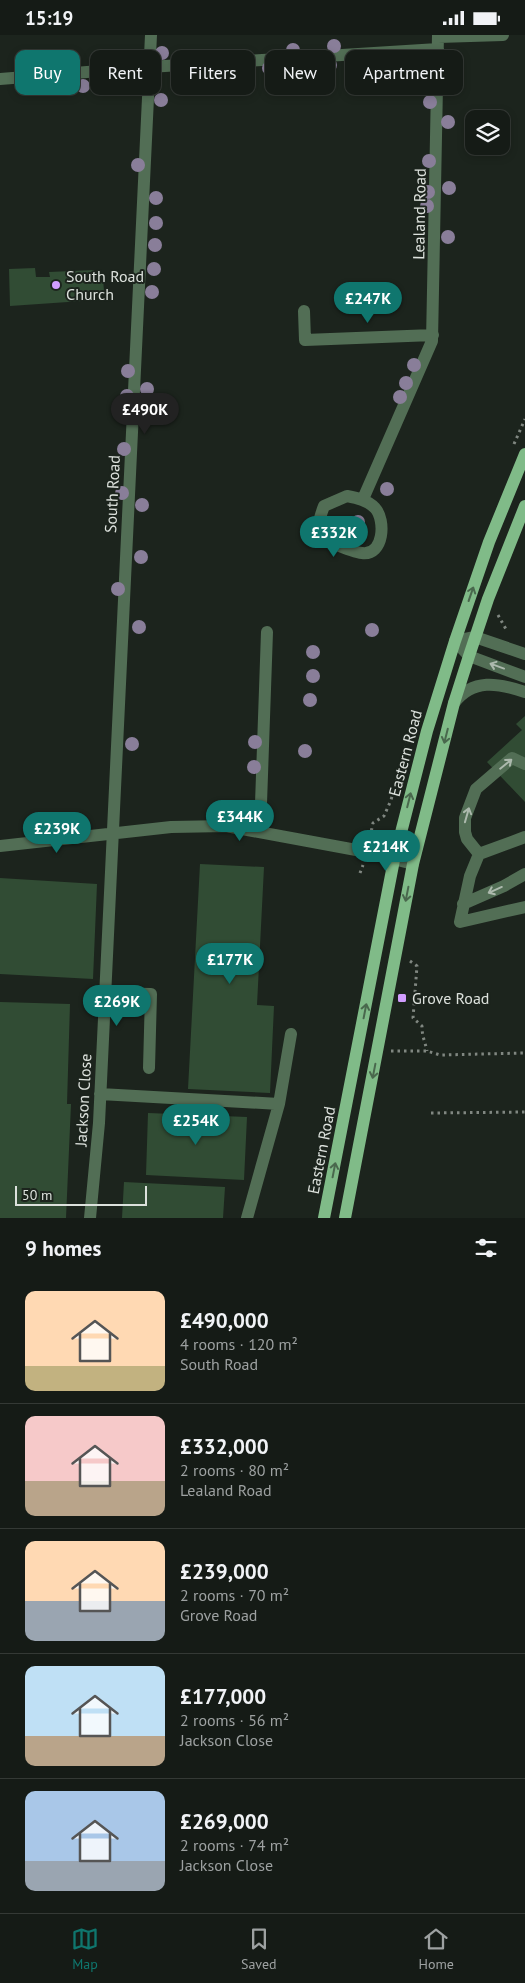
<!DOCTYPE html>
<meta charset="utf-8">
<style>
:root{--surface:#151b16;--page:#222823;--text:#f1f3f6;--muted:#9da1a1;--line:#343935;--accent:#0f766e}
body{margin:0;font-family:"PT Sans",sans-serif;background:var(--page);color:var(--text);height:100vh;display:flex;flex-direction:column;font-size:19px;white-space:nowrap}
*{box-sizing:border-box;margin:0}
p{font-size:16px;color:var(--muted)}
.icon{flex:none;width:28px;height:28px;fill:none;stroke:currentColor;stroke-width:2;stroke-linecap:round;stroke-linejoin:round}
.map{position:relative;height:1183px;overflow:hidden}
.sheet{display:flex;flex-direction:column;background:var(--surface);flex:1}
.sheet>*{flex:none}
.hud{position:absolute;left:15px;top:15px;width:495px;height:45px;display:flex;gap:10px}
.fabs{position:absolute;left:465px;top:75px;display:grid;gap:10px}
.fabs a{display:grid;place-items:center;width:45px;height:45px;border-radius:10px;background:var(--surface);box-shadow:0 2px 8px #0003,0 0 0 1px var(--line);font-size:25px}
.scale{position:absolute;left:15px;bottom:12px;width:132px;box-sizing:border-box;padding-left:5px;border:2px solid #dce1dc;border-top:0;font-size:14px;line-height:18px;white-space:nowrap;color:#dce1dc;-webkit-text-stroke:4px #1c241d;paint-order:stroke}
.price{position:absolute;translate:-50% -42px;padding:0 11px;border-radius:18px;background:var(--accent);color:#fff;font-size:16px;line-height:32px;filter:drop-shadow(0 1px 2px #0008)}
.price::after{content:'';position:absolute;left:50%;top:30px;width:15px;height:11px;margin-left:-8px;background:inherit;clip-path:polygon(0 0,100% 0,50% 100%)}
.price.active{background:#222;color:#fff}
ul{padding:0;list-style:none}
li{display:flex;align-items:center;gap:15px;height:125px;padding:0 25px}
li+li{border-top:1px solid var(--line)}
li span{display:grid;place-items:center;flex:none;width:140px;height:100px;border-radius:10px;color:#555}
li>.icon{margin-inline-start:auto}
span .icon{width:60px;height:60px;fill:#fffc;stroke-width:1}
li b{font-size:21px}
h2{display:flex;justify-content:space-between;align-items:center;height:60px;padding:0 25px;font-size:21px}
.pill{padding:0 18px;border-radius:10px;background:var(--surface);box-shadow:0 2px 8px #0003,0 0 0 1px var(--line);font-size:18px;line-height:45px}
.pill.active{background:var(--accent);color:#fff}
.status{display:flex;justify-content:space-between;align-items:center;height:35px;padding:0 25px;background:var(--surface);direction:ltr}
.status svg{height:14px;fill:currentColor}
.dock{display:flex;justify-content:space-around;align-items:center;height:70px;border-top:1px solid var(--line);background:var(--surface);font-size:14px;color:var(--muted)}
.dock a{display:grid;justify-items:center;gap:2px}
.dock .active{color:var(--accent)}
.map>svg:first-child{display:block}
.building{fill:#314c34}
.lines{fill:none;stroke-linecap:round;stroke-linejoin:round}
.path{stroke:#808781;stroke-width:3;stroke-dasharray:2.5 4;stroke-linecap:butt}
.minor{stroke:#526e55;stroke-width:12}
.major{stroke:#80bb88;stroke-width:12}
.tree{fill:#897e99}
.oneway{stroke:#49684d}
.oneway2{stroke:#acb9ad}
.poi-dot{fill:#d19dfe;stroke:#1c241d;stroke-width:2}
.labels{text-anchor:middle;stroke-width:4;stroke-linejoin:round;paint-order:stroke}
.street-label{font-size:16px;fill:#dce1dc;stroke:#1c241d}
.poi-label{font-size:16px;fill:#dce1dc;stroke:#1c241d;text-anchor:start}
</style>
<div class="status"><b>15:19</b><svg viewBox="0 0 49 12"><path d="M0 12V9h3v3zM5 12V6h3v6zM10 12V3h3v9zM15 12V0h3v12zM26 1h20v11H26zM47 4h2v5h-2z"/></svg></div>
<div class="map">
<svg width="525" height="1183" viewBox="0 0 525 1183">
<rect width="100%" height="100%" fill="#1c241d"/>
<path class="building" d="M 35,233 L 36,242 L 50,242 L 49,237 L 94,235 L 97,243 L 103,244 L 104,256 L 97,256 L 97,265 L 10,271 L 9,234 Z
M 525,681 L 525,767 L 487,727 L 522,695 L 516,689 Z
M 200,829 L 264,832 L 257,970 L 274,971 L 270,1058 L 188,1054 Z
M 0,843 L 97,849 L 93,944 L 0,939 Z
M 0,967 L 70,969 L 67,1069 L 71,1069 L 66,1183 L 0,1183 Z
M 148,1078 L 247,1082 L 244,1145 L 146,1140 Z
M 124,1147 L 225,1152 L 223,1183 L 122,1183 Z"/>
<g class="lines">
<path class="path" d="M 514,409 L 525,384
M 498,580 L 507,596
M 370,802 L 373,788 L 384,781 L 391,765 L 414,682
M 360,838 L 363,830
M 410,926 L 417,931 L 413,983 L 422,991 C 422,1002 425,1006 427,1016
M 391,1016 L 427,1016 L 440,1020 L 525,1018
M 431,1078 L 525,1077"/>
<path class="minor" d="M 438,2 L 503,0
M 0,44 L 149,32 L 438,14
M 304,276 L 305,305 L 433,300
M 347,461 C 357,463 367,465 375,473 C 386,485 384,521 362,518 C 351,517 333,508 322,504 C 317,491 319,484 324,471 Z
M 363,464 L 432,306 L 438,0
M 525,619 L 475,602 L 455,606 L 469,621 L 525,642
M 454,668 C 473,643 498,648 525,657
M 260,797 L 267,597
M 525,802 L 479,819 L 470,841 L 460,887 L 525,872
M 0,811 L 171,792 L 226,791 L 367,817 L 413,829
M 479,819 L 467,804 L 465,797 L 465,783 L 476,754 L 512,723 L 525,729
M 463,869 L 504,851 L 525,839
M 105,958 L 151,959 L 149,1033
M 100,1059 L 279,1069 L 247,1183
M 279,1069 L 291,999
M 90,1183 L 99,1088 L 151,0"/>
<path class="major" d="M 324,1183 L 394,825 L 427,696 L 455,606 L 489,507 L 525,419
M 345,1183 L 413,829 L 454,668 L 469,621 L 488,564 L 525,471"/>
</g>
<g class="tree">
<circle cx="334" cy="11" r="7"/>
<circle cx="293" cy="15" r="7"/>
<circle cx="162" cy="18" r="7"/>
<circle cx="181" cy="23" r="7"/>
<circle cx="423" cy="24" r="7"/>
<circle cx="382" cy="26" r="7"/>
<circle cx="116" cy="28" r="7"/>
<circle cx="330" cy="30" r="7"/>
<circle cx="40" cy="33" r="7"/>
<circle cx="269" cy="33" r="7"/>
<circle cx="306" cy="33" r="7"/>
<circle cx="244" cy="38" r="7"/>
<circle cx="219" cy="40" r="7"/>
<circle cx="186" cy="42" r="7"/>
<circle cx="127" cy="46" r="7"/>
<circle cx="107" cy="47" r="7"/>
<circle cx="64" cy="50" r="7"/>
<circle cx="83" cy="51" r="7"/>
<circle cx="47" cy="53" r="7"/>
<circle cx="161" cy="65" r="7"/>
<circle cx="430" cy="67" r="7"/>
<circle cx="448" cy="87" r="7"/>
<circle cx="429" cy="126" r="7"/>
<circle cx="138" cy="130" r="7"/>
<circle cx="449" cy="153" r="7"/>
<circle cx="428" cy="157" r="7"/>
<circle cx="156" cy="163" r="7"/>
<circle cx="427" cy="171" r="7"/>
<circle cx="156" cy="188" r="7"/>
<circle cx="448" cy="202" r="7"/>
<circle cx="155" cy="210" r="7"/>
<circle cx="154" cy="234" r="7"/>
<circle cx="152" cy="257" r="7"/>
<circle cx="414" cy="330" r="7"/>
<circle cx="128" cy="336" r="7"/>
<circle cx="406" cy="348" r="7"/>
<circle cx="147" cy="354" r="7"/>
<circle cx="127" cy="361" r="7"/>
<circle cx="400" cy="362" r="7"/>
<circle cx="124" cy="414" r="7"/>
<circle cx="387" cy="454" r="7"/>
<circle cx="122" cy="458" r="7"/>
<circle cx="142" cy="470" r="7"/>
<circle cx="358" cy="487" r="7"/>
<circle cx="141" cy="522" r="7"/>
<circle cx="118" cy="554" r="7"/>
<circle cx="139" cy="592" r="7"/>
<circle cx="372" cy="595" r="7"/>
<circle cx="313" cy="617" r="7"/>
<circle cx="313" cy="641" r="7"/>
<circle cx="310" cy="665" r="7"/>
<circle cx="255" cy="707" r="7"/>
<circle cx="132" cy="709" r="7"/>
<circle cx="305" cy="716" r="7"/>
<circle cx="254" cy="732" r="7"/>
</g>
<defs><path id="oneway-shaft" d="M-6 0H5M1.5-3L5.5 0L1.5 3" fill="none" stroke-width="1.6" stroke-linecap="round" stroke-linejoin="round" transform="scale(1.25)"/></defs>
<g class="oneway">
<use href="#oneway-shaft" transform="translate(471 559) rotate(-71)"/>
<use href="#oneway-shaft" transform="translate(446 701) rotate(104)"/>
<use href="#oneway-shaft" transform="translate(409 765) rotate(-76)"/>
<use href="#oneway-shaft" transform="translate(407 859) rotate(101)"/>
<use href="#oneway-shaft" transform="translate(365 976) rotate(-79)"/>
<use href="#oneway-shaft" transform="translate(374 1036) rotate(101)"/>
<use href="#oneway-shaft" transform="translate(334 1135) rotate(-79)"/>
</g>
<g class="oneway2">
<use href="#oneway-shaft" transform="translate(497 631) rotate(-160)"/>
<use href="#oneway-shaft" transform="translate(506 729) rotate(-39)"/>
<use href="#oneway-shaft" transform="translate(467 780) rotate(-74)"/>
<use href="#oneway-shaft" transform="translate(495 855) rotate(156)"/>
</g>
<g class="poi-dot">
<circle cx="56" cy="250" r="5"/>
<rect x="397" y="958" width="10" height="10" rx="2.5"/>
</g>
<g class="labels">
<g class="street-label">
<text transform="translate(419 179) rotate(-89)" y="6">Lealand Road</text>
<text transform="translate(112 459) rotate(-87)" y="6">South Road</text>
<text transform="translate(405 718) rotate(-75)" y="6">Eastern Road</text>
<text transform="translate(83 1065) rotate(-87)" y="6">Jackson Close</text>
<text transform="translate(321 1115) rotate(-79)" y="6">Eastern Road</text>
</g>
<g class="poi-label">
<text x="66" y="247">South Road<tspan x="66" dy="18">Church</tspan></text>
<text x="412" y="969">Grove Road</text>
</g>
</g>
</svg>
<div class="fabs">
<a><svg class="icon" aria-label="layers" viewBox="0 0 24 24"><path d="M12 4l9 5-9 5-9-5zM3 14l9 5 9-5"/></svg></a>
</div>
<div class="scale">50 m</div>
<b class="price" style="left:368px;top:289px">£247K</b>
<b class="price active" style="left:145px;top:400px">£490K</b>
<b class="price" style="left:334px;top:523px">£332K</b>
<b class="price" style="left:240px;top:807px">£344K</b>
<b class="price" style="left:57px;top:819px">£239K</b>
<b class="price" style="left:386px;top:837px">£214K</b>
<b class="price" style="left:230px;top:950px">£177K</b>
<b class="price" style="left:117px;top:992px">£269K</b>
<b class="price" style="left:196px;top:1111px">£254K</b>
<div class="hud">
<a class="pill active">Buy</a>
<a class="pill">Rent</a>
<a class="pill">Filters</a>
<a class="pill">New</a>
<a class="pill">Apartment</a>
</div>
</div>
<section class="sheet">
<h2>9 homes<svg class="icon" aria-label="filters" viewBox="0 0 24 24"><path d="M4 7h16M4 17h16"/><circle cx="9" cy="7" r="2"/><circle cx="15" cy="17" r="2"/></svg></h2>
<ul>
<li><span style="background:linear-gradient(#ffd9b3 75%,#c2b280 0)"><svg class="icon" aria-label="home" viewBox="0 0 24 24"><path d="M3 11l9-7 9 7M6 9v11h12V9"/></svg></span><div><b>£490,000</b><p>4 rooms · 120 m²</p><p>South Road</p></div></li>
<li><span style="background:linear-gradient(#f6c9c9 65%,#b9a48a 0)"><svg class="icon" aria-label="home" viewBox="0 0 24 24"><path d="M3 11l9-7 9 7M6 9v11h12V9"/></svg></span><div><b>£332,000</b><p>2 rooms · 80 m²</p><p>Lealand Road</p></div></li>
<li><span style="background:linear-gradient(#ffd9b3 60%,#9aa5b1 0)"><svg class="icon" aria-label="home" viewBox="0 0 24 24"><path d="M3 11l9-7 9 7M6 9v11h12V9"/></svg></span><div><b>£239,000</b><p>2 rooms · 70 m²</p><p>Grove Road</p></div></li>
<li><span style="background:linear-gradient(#bfe0f5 70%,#b9a48a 0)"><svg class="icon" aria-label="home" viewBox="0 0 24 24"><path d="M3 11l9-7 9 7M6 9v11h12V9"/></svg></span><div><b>£177,000</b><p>2 rooms · 56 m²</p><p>Jackson Close</p></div></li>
<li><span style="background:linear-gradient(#a9c7e8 70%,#9aa5b1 0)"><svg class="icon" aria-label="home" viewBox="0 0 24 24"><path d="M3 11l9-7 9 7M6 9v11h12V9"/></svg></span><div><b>£269,000</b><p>2 rooms · 74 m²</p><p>Jackson Close</p></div></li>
</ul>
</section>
<nav class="dock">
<a class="active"><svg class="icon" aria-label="map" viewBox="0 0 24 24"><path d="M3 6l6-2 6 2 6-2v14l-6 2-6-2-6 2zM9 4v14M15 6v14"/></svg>Map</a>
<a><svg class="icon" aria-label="saved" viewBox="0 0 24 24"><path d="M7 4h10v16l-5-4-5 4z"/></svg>Saved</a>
<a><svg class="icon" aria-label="home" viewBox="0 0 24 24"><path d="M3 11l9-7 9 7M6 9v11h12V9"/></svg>Home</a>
</nav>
